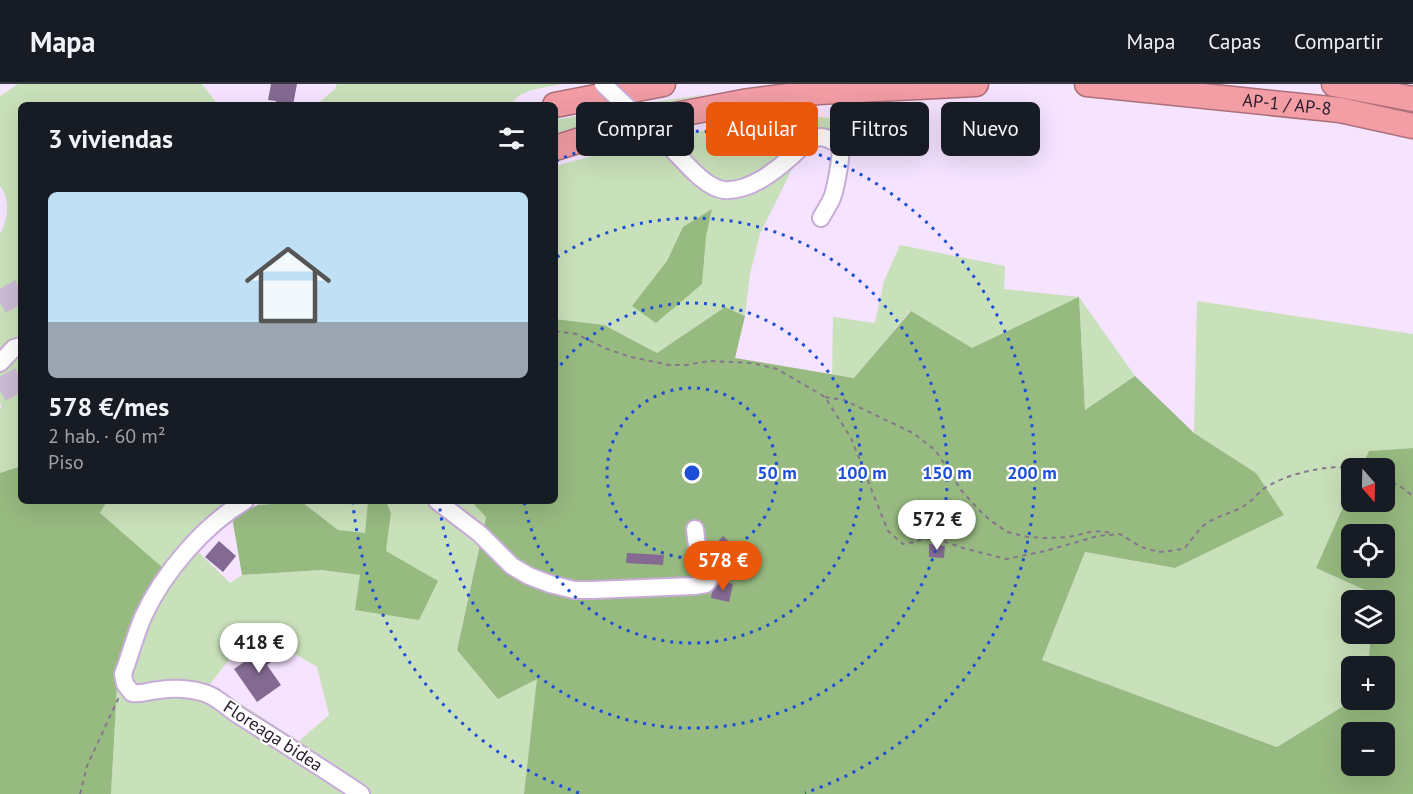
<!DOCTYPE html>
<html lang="es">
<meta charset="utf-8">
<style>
:root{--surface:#171b24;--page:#242831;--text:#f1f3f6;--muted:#9ea1a6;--line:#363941;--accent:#ea580c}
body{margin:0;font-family:"PT Sans",sans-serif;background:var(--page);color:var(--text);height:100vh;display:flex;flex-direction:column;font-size:22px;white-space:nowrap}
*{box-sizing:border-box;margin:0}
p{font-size:20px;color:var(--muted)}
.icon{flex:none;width:33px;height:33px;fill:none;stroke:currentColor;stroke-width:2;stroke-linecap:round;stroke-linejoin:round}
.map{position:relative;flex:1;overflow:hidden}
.drawer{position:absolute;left:18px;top:18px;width:540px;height:402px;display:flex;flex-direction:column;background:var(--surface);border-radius:9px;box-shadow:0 6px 24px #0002}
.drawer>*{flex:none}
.hud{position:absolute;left:576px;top:18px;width:570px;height:54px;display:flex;gap:12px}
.needle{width:39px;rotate:160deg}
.tools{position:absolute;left:1341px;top:374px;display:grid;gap:12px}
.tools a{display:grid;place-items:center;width:54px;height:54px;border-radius:9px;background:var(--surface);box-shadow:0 6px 24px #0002;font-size:30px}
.price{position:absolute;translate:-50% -51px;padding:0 14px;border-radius:21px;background:#fff;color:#222;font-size:20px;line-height:39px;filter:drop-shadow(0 2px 3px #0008)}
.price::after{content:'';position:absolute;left:50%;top:36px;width:18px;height:14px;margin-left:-9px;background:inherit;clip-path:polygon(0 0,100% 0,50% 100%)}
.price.selected{background:var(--accent);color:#fff}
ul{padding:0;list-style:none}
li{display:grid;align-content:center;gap:12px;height:318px;padding:0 30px}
li span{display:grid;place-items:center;height:186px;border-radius:9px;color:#555}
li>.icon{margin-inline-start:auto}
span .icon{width:108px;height:108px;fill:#fffc;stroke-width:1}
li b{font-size:26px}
h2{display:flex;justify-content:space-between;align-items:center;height:72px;padding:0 30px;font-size:26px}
.pill{padding:0 21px;border-radius:9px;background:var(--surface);box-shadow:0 6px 24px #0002;font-size:21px;line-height:54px}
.pill.selected{background:var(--accent);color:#fff}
header{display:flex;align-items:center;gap:36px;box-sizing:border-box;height:84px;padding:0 30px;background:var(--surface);border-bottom:2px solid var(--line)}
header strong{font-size:28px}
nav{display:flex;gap:33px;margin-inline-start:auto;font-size:21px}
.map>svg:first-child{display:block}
.green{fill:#c9e1ba;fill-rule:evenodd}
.forest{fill:#97ba80;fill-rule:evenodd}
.building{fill:#846a92}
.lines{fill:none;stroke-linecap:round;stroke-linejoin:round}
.highway-tunnel{stroke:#ccbbd5;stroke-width:24;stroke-dasharray:24 12;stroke-linecap:butt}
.minor-casing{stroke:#c8acd8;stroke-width:20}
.highway-casing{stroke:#ac707b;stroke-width:27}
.path{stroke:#84768b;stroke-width:2;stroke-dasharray:4.5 4.5;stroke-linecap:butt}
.minor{stroke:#fff;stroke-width:16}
.highway{stroke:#f39da5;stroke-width:24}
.minor-bridge-casing{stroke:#c8acd8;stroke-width:20;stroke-linecap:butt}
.minor-bridge{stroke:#fff;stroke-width:16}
.ring{fill:none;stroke:#1d4ed8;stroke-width:3;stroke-dasharray:3 6}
.labels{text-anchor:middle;stroke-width:4.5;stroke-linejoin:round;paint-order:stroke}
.street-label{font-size:18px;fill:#271c2c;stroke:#fff}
.centre{fill:#1d4ed8;stroke:#fff;stroke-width:3}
.ring-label{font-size:18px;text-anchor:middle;font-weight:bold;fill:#1d4ed8;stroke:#fff;stroke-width:4.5;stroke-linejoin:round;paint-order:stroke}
</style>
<header>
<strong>Mapa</strong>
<nav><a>Mapa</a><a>Capas</a><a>Compartir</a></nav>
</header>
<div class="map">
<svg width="1413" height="710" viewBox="0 0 1413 710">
<rect width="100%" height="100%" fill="#f5e3ff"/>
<path class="green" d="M 18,0 L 202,0 L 218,21 L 21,21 L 21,249 L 0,271 L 0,150 C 8,136 11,116 0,102 L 0,12 Z
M 337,0 L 562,0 C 546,4 520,4 511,21 L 316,21 L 335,5 Z
M 708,10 L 657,21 L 555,49 L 555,36 L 661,17 Z
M 799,31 L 851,36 L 848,56 L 823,48 L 796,77 L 760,150 L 750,190 L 745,232 L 725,223 L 657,269 L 604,241 L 555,235 L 555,82 L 650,57 L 714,45 L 741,49 L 770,37 Z
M 900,161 L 1005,182 L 1004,205 L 1079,213 L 1135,292 L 1085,326 L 1079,214 L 972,265 L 910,227 L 855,294 L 832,290 L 833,233 L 875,239 L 884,197 Z
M 1197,217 L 1413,250 L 1413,364 L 1369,367 L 1361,384 L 1352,384 L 1351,405 L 1316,484 L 1374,510 L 1374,516 L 1352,516 L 1352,549 L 1371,549 L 1368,582 L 1352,582 L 1352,615 L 1355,615 L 1277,663 L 1042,576 L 1085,468 L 1175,484 L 1256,389 L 1194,349 Z
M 21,267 L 21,382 L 0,389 L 0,325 L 2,323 L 0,319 L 0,287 L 16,269 Z
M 107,417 L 228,417 L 185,455 L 230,499 L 242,491 L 321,486 L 360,491 L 386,467 L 391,429 L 386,417 L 471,417 L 486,432 L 457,566 L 538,594 L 524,710 L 111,710 L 117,602 L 100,429 ZM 253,545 L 317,583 L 329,631 L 299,657 L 210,600 Z
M 258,417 L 368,417 L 365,450 L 338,446 L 302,418 L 258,421 Z"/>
<path class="forest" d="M 712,125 L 706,152 L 702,200 L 656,239 L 632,222 L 667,177 L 683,143 Z
M 1079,213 L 1085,326 L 1135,292 L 1194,349 L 1256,389 L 1284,431 L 1175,484 L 1085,468 L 1042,576 L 1277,663 L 1355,615 L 1384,615 L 1384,582 L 1368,582 L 1371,549 L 1384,549 L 1384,516 L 1374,516 L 1374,510 L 1316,484 L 1351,405 L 1352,417 L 1384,417 L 1384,384 L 1361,384 L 1369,367 L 1413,364 L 1413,710 L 524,710 L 537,595 L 498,615 L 457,566 L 486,433 L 471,417 L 555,417 L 555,235 L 604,241 L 657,269 L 725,223 L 745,232 L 735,274 L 854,294 L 911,227 L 972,264 ZM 1352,450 L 1384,450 L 1384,483 L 1352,483 ZM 1352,648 L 1384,648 L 1384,681 L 1352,681 Z
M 21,382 L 21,417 L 107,417 L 100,429 L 163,484 L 117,602 L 111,710 L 0,710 L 0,389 Z
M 368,417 L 386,417 L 391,429 L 386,467 L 438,497 L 419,536 L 355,526 L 360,491 L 321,486 L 242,491 L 232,433 L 258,421 L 302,418 L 338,446 L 365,449 Z"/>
<path class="building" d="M 271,0 L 297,0 L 293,21 L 275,21 L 276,17 L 268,16 Z
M 723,452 L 737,465 L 735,467 L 741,473 L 737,477 L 743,482 L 733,494 L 723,486 L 719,475 L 710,466 Z
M 219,457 L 236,472 L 223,488 L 205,473 Z
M 929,460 L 945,462 L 944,474 L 929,473 Z
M 627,469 L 664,471 L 663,481 L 626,479 Z
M 721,497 L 733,500 L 729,518 L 711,514 L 712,508 Z
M 269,561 L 278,573 L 267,581 L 281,601 L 257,618 L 234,585 Z"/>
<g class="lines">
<path class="highway-tunnel" d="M 0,218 L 21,207
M 0,306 L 21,295"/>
<defs>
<path id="minor" d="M 671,64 C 684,77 705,104 724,106 C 749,108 774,88 792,72 C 798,67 805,58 813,55 C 819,52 825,53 830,56 C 835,58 839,60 840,65 C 842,72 835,107 832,114 C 829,121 824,128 821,134
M 0,279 L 14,264 L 21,262
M 245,417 C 204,441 163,489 143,533 C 135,552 130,572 123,590 L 125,600 L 132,609 C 145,610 147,607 159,606 C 173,604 187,604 201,608 C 216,611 227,624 240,632 C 281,658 321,683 361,710
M 437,417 L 480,450 L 512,482 L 529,492 L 550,500 L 574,506 L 592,506 L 694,502 L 706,500 L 713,490 C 711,478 706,479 700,470 C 696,462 696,453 695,445"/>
<g id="highway">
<path id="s1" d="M 1087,0 L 1340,26 L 1413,42"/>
<path d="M 1334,0 L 1413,15"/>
<path d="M 555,21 L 663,0"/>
<path d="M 555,64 L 619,44 L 675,31 L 743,18 L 818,8 L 976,0"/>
</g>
</defs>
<use href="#minor" class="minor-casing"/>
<use href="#highway" class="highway-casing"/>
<path class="path" d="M 555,247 L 576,250 L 607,265 L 631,273 L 669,281 L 686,281 L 710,277 L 752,279 L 777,285 L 825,313 L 851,354 L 888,447 L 903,460 L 915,458 L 922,455 L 937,455 L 963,464 L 1006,475 L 1045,467 L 1098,452 L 1120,450 L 1141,463 L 1159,468 L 1184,465 C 1190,458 1196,449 1202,443 C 1214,432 1231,430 1244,422 C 1251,418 1256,411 1262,406 C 1282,391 1326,380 1352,384
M 825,313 L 844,316 L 913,349 L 935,366 L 948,385 L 961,406 L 978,425 L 990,436 L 1007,448 L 1028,453 L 1049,454 L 1069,453 L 1094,447 L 1114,449
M 1384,395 L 1401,403 L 1413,412
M 80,710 L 87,682 L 119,613"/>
<use href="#minor" class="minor"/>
<use href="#highway" class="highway"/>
<defs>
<path id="minor-bridge" d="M 603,0 L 671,64"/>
</defs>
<use href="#minor-bridge" class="minor-bridge-casing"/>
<use href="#minor-bridge" class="minor-bridge"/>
</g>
<g class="ring">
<circle cx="692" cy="389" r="85"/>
<path d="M555 288A170 170 0 1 1 524 417"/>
<path d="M557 173A255 255 0 1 1 439 418"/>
<path d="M579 709A340 340 0 0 1 353 419M556 77A340 340 0 1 1 805 709"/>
</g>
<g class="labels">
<g class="street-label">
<text dy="6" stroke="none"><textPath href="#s1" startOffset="201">AP-1 / AP-8</textPath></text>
<text transform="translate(273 652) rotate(33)" y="6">Floreaga bidea</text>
</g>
</g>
<circle cx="692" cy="389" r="9" class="centre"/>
<g class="ring-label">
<text x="777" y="395">50 m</text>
<text x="862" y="395">100 m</text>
<text x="947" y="395">150 m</text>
<text x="1032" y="395">200 m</text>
</g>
</svg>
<div class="tools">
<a><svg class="needle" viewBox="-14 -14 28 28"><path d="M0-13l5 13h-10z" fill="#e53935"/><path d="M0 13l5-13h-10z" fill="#9ea1a6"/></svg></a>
<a><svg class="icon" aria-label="locate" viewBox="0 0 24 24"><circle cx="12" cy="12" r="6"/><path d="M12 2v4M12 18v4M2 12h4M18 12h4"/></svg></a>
<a><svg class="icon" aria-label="layers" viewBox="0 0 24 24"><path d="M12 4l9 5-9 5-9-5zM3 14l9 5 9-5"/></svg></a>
<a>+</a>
<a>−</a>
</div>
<b class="price" style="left:937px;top:467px">572 €</b>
<b class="price selected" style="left:723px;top:508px">578 €</b>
<b class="price" style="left:259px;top:590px">418 €</b>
<div class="hud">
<a class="pill">Comprar</a>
<a class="pill selected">Alquilar</a>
<a class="pill">Filtros</a>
<a class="pill">Nuevo</a>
</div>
<section class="drawer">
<h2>3 viviendas<svg class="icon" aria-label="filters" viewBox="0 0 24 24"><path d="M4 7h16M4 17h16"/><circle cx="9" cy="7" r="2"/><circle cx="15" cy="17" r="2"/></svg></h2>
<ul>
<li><span style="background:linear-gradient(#bfe0f5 70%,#9aa5b1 0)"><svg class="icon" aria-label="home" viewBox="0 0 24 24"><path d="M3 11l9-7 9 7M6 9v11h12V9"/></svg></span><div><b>578 €/mes</b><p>2 hab. · 60 m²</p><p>Piso</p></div></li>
</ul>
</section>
</div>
